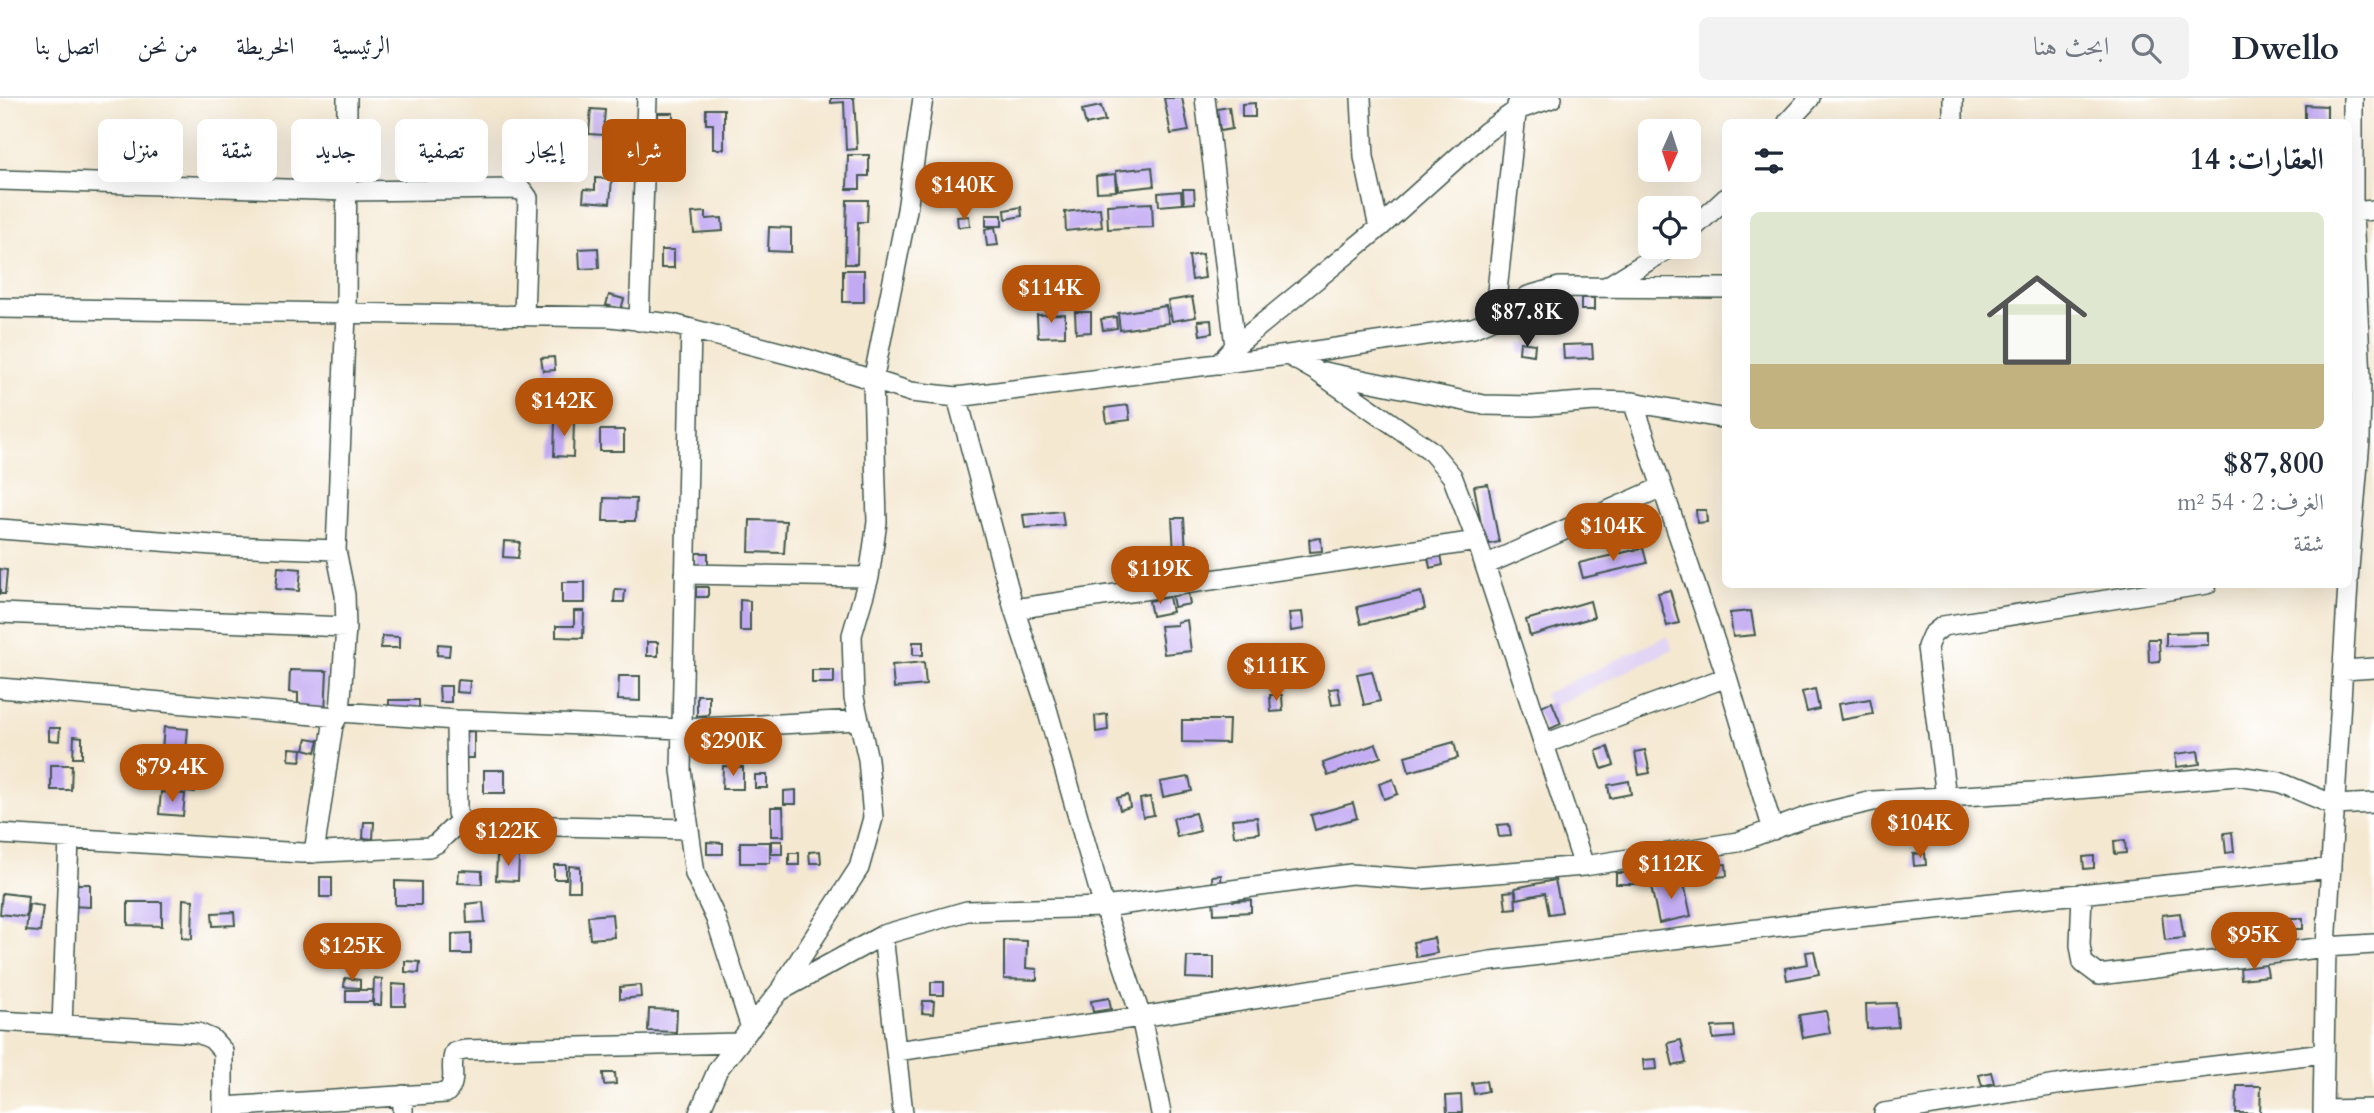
<!DOCTYPE html>
<html lang="ar">
<meta charset="utf-8">
<style>
:root{--surface:#fff;--page:#f2f2f3;--text:#1f2937;--muted:#747a83;--line:#e0e1e3;--accent:#b45309}
body{margin:0;font-family:Cardo,Amiri,serif;background:var(--page);color:var(--text);direction:rtl;height:100vh;display:flex;flex-direction:column;font-size:26px;white-space:nowrap}
*{box-sizing:border-box;margin:0}
p{font-size:23px;color:var(--muted)}
.icon{flex:none;width:38px;height:38px;fill:none;stroke:currentColor;stroke-width:2;stroke-linecap:round;stroke-linejoin:round}
.map{position:relative;flex:1;overflow:hidden;direction:ltr}
.side{position:absolute;left:1722px;top:21px;width:630px;height:469px;display:flex;flex-direction:column;background:var(--surface);border-radius:10px;box-shadow:0 7px 28px #0002;direction:rtl}
.side>*{flex:none}
.top-card{position:absolute;left:21px;top:21px;width:665px;height:63px;direction:rtl;display:flex;gap:14px}
.needle{width:46px;rotate:183deg}
.buttons{position:absolute;left:1638px;top:21px;display:grid;gap:14px}
.buttons a{display:grid;place-items:center;width:63px;height:63px;border-radius:10px;background:var(--surface);box-shadow:0 7px 28px #0002;font-size:35px}
.price{position:absolute;translate:-50% -60px;padding:0 16px;border-radius:24px;background:var(--accent);color:#fff;font-size:23px;line-height:46px;filter:drop-shadow(0 2px 4px #0008)}
.price::after{content:'';position:absolute;left:50%;top:42px;width:21px;height:16px;margin-left:-10px;background:inherit;clip-path:polygon(0 0,100% 0,50% 100%)}
.price.active{background:#222;color:#fff}
ul{padding:0;list-style:none}
li{display:grid;align-content:center;gap:14px;height:371px;padding:0 28px}
li span{display:grid;place-items:center;height:217px;border-radius:10px;color:#555}
li>.icon{margin-inline-start:auto}
span .icon{width:126px;height:126px;fill:#fffc;stroke-width:1}
li b{font-size:30px}
h2{display:flex;justify-content:space-between;align-items:center;height:84px;padding:0 28px;font-size:30px}
.tag{padding:0 24px;border-radius:10px;background:var(--surface);box-shadow:0 7px 28px #0002;font-size:24px;line-height:63px}
.tag.active{background:var(--accent);color:#fff}
header{display:flex;align-items:center;gap:42px;box-sizing:border-box;height:98px;padding:0 35px;background:var(--surface);border-bottom:2px solid var(--line)}
header strong{font-size:33px}
nav{display:flex;gap:38px;margin-inline-start:auto;font-size:24px}
.search{width:490px;height:63px;background:var(--page);display:flex;align-items:center;gap:18px;box-sizing:border-box;padding:0 24px;border-radius:10px;color:var(--muted);font-size:26px}
.map>svg:first-child{display:block}
.built{fill:#e1d4f4}
.building{fill:#c2aaf3}
.lines{fill:none;stroke-linecap:round;stroke-linejoin:round}
.minor-casing{stroke:#3f574c;stroke-width:22}
.minor{stroke:#fff;stroke-width:19}
</style>
<header>
<strong>Dwello</strong>
<div class="search"><svg class="icon" aria-label="search" viewBox="0 0 24 24"><circle cx="10" cy="10" r="6"/><path d="M15 15l6 6"/></svg>ابحث هنا</div>
<nav><a>الرئيسية</a><a>الخريطة</a><a>من نحن</a><a>اتصل بنا</a></nav>
</header>
<div class="map">
<svg width="2374" height="1015" viewBox="0 0 2374 1015">
<rect width="100%" height="100%" fill="#fff"/>
<filter id="ink" filterUnits="userSpaceOnUse"><feTurbulence type="fractalNoise" baseFrequency=".0143" numOctaves="2"/><feDisplacementMap in="SourceGraphic" scale="14" xChannelSelector="R" yChannelSelector="G"/><feConvolveMatrix kernelMatrix="1 2 1 2 8 2 1 2 1" color-interpolation-filters="sRGB"/></filter>
<filter id="wash" filterUnits="userSpaceOnUse"><feTurbulence type="fractalNoise" baseFrequency=".00686" numOctaves="4" result="noise"/><feDisplacementMap in="SourceGraphic" scale="28" xChannelSelector="R" yChannelSelector="G"/><feGaussianBlur stdDeviation="1.57" result="paint"/><feColorMatrix in="noise" values="0 0 0 0 0 0 0 0 0 0 0 0 0 0 0 0 0 1.4 0 .05"/><feComposite in="paint" operator="in"/></filter>
<g filter="url(#wash)">
<rect width="100%" height="100%" fill="#f4e8d1"/>
<path class="built" d="M 1667,538 L 1673,551 L 1550,610 L 1544,596 Z"/>
<g id="blocks">
<path class="building" d="M 831,0 L 854,0 L 857,51 L 846,52 L 844,4 L 831,5 Z
M 1164,0 L 1182,0 L 1189,33 L 1171,36 Z
M 1255,5 L 1255,19 L 1242,19 L 1242,6 Z
M 2305,7 L 2327,8 L 2327,24 L 2305,24 Z
M 1101,8 L 1105,23 L 1086,27 L 1082,12 Z
M 1229,9 L 1232,31 L 1220,33 L 1217,11 Z
M 591,11 L 605,12 L 603,37 L 589,36 Z
M 706,11 L 724,11 L 724,51 L 713,51 L 713,26 L 706,26 Z
M 658,15 L 673,15 L 673,42 L 658,41 Z
M 848,57 L 869,57 L 869,78 L 860,78 L 860,91 L 847,91 Z
M 1152,69 L 1154,88 L 1118,92 L 1116,73 Z
M 1115,76 L 1116,93 L 1097,94 L 1096,78 Z
M 595,80 L 612,81 L 610,105 L 583,103 L 584,91 L 595,92 Z
M 1183,91 L 1194,91 L 1195,105 L 1184,106 Z
M 1181,93 L 1182,106 L 1159,108 L 1158,95 Z
M 847,102 L 868,102 L 867,124 L 858,124 L 857,166 L 845,166 Z
M 1152,105 L 1153,129 L 1108,131 L 1107,107 Z
M 1021,109 L 1022,118 L 1006,121 L 1005,112 Z
M 1100,110 L 1102,129 L 1066,133 L 1065,114 Z
M 706,114 L 706,121 L 722,120 L 723,133 L 694,135 L 692,115 Z
M 986,117 L 1002,117 L 1002,128 L 986,128 Z
M 969,118 L 970,128 L 958,129 L 957,119 Z
M 769,129 L 791,130 L 791,154 L 768,153 Z
M 995,129 L 998,147 L 987,148 L 985,131 Z
M 598,150 L 599,170 L 580,171 L 579,151 Z
M 661,152 L 674,152 L 674,170 L 661,170 Z
M 1202,156 L 1205,180 L 1192,182 L 1189,158 Z
M 843,172 L 864,172 L 864,204 L 843,204 Z
M 609,197 L 624,201 L 621,211 L 606,207 Z
M 1192,199 L 1196,219 L 1172,223 L 1168,203 Z
M 1581,200 L 1594,200 L 1594,212 L 1581,212 Z
M 1166,208 L 1169,225 L 1120,232 L 1118,215 Z
M 1075,214 L 1091,214 L 1091,234 L 1076,235 Z
M 1065,216 L 1065,238 L 1038,239 L 1037,217 Z
M 1116,219 L 1117,230 L 1103,232 L 1101,221 Z
M 1211,222 L 1212,235 L 1200,237 L 1198,223 Z
M 1520,244 L 1535,246 L 1534,257 L 1519,255 Z
M 1592,246 L 1593,260 L 1564,261 L 1563,247 Z
M 554,259 L 555,272 L 543,273 L 541,260 Z
M 1128,307 L 1130,322 L 1107,325 L 1105,310 Z
M 555,322 L 574,323 L 573,359 L 554,358 Z
M 600,332 L 624,332 L 624,353 L 600,353 Z
M 1488,386 L 1499,444 L 1485,447 L 1474,388 Z
M 604,400 L 636,401 L 635,423 L 603,423 Z
M 1696,412 L 1706,412 L 1707,424 L 1697,425 Z
M 1062,413 L 1064,427 L 1025,430 L 1023,417 Z
M 1172,420 L 1184,420 L 1186,455 L 1174,455 Z
M 750,422 L 786,423 L 784,455 L 749,454 Z
M 1321,440 L 1322,453 L 1310,454 L 1309,441 Z
M 504,443 L 520,444 L 518,460 L 503,459 Z
M 1643,450 L 1647,465 L 1583,480 L 1579,465 Z
M 696,455 L 708,455 L 708,468 L 696,469 Z
M 1441,457 L 1443,467 L 1430,470 L 1428,459 Z
M 278,469 L 301,471 L 299,493 L 276,491 Z
M 0,471 L 7,472 L 5,496 L 0,496 Z
M 562,484 L 585,484 L 585,505 L 562,505 Z
M 696,489 L 708,489 L 708,499 L 696,499 Z
M 615,491 L 625,492 L 624,504 L 614,504 Z
M 1670,492 L 1679,525 L 1667,528 L 1658,495 Z
M 1421,494 L 1425,511 L 1361,526 L 1357,509 Z
M 1188,495 L 1190,506 L 1174,509 L 1172,498 Z
M 1169,499 L 1172,514 L 1152,518 L 1149,503 Z
M 740,502 L 750,503 L 750,533 L 740,533 Z
M 1590,503 L 1594,519 L 1530,538 L 1526,522 Z
M 574,513 L 584,513 L 583,540 L 556,539 L 556,528 L 574,528 Z
M 1751,513 L 1755,537 L 1733,539 L 1730,515 Z
M 1302,514 L 1304,531 L 1291,533 L 1289,515 Z
M 1187,522 L 1191,553 L 1164,556 L 1160,528 L 1177,527 L 1177,524 Z
M 2208,534 L 2208,547 L 2166,548 L 2166,535 Z
M 382,538 L 399,539 L 399,550 L 381,550 Z
M 2148,541 L 2159,541 L 2160,563 L 2149,564 Z
M 647,544 L 658,544 L 658,558 L 647,558 Z
M 913,544 L 923,544 L 923,557 L 913,557 Z
M 438,546 L 450,547 L 449,558 L 437,557 Z
M 1304,549 L 1307,569 L 1296,570 L 1294,551 Z
M 924,564 L 926,587 L 894,590 L 892,567 Z
M 290,572 L 327,573 L 325,615 L 298,613 L 298,595 L 289,594 Z
M 812,572 L 834,572 L 834,585 L 812,585 Z
M 1372,573 L 1380,603 L 1364,607 L 1357,576 Z
M 619,578 L 640,578 L 640,603 L 618,602 Z
M 457,582 L 470,583 L 469,595 L 456,594 Z
M 439,588 L 451,588 L 451,604 L 440,604 Z
M 1338,590 L 1341,606 L 1332,607 L 1329,591 Z
M 1815,591 L 1819,611 L 1807,614 L 1802,594 Z
M 697,597 L 709,597 L 709,617 L 697,618 Z
M 1270,597 L 1282,597 L 1283,613 L 1271,614 Z
M 1870,601 L 1873,616 L 1841,622 L 1838,606 Z
M 389,602 L 419,602 L 419,615 L 389,614 Z
M 1552,604 L 1561,626 L 1545,633 L 1535,610 Z
M 1107,616 L 1108,632 L 1096,634 L 1095,618 Z
M 1182,622 L 1229,622 L 1228,645 L 1182,644 Z
M 164,629 L 188,631 L 186,653 L 162,652 Z
M 49,630 L 60,630 L 59,643 L 49,642 Z
M 474,633 L 474,660 L 465,660 L 465,634 Z
M 74,638 L 82,639 L 82,660 L 73,660 Z
M 307,640 L 319,642 L 316,654 L 304,651 Z
M 699,640 L 711,641 L 709,652 L 698,651 Z
M 1454,644 L 1458,660 L 1409,674 L 1405,658 Z
M 1376,646 L 1381,659 L 1328,678 L 1323,665 Z
M 1608,649 L 1614,667 L 1602,671 L 1596,653 Z
M 290,650 L 302,651 L 301,663 L 289,662 Z
M 1645,652 L 1650,675 L 1639,677 L 1635,654 Z
M 2198,653 L 2200,666 L 2177,669 L 2175,656 Z
M 51,667 L 72,667 L 71,692 L 51,692 Z
M 185,667 L 197,668 L 195,694 L 183,693 Z
M 723,668 L 743,669 L 743,691 L 722,691 Z
M 484,672 L 505,672 L 505,695 L 484,695 Z
M 755,677 L 767,677 L 767,690 L 755,690 Z
M 1189,679 L 1192,693 L 1163,699 L 1160,684 Z
M 1393,681 L 1398,696 L 1384,701 L 1379,686 Z
M 1629,683 L 1631,696 L 1610,700 L 1608,687 Z
M 796,692 L 796,706 L 784,706 L 784,693 Z
M 161,694 L 185,696 L 183,718 L 159,716 Z
M 1128,697 L 1130,709 L 1120,712 L 1117,700 Z
M 1150,699 L 1154,717 L 1143,719 L 1140,701 Z
M 1353,705 L 1357,720 L 1315,732 L 1311,717 Z
M 771,709 L 783,709 L 784,738 L 771,738 Z
M 1195,715 L 1200,733 L 1177,739 L 1173,720 Z
M 1257,719 L 1259,735 L 1234,738 L 1232,721 Z
M 364,724 L 374,724 L 373,741 L 363,740 Z
M 1509,726 L 1511,738 L 1499,739 L 1497,727 Z
M 2232,734 L 2234,754 L 2226,755 L 2224,735 Z
M 2125,742 L 2126,755 L 2115,756 L 2114,743 Z
M 771,743 L 782,743 L 782,756 L 771,756 Z
M 707,744 L 723,745 L 723,756 L 707,756 Z
M 740,744 L 770,744 L 770,765 L 740,765 Z
M 820,753 L 821,765 L 810,765 L 809,754 Z
M 789,755 L 799,755 L 799,767 L 789,767 Z
M 1925,755 L 1926,767 L 1914,768 L 1913,756 Z
M 497,758 L 519,759 L 518,783 L 496,782 Z
M 2094,758 L 2094,770 L 2084,771 L 2083,759 Z
M 1726,766 L 1727,778 L 1716,779 L 1714,767 Z
M 554,767 L 566,767 L 566,781 L 554,781 Z
M 569,768 L 580,769 L 580,793 L 568,793 Z
M 459,772 L 482,773 L 482,786 L 458,785 Z
M 1616,775 L 1646,775 L 1646,786 L 1616,786 Z
M 1221,777 L 1222,795 L 1233,795 L 1233,803 L 1251,802 L 1251,814 L 1214,816 L 1212,778 Z
M 320,779 L 332,779 L 332,799 L 320,799 Z
M 1683,781 L 1691,818 L 1659,825 L 1651,788 Z
M 1555,782 L 1562,814 L 1549,816 L 1545,795 L 1517,801 L 1515,790 Z
M 395,783 L 421,784 L 421,807 L 395,807 Z
M 72,786 L 90,786 L 90,809 L 71,808 Z
M 1515,793 L 1516,810 L 1506,811 L 1504,794 Z
M 2,795 L 28,798 L 26,819 L 0,816 Z
M 183,801 L 193,802 L 192,841 L 182,840 Z
M 128,804 L 162,804 L 162,828 L 128,827 Z
M 483,804 L 485,824 L 467,825 L 466,806 Z
M 29,806 L 43,808 L 40,834 L 26,833 Z
M 234,814 L 235,827 L 213,828 L 212,815 Z
M 2180,815 L 2184,840 L 2165,842 L 2162,817 Z
M 612,816 L 614,839 L 590,841 L 588,818 Z
M 2284,820 L 2303,820 L 2303,831 L 2284,831 Z
M 2262,822 L 2263,834 L 2247,835 L 2246,823 Z
M 2220,824 L 2240,825 L 2239,843 L 2219,842 Z
M 471,835 L 471,856 L 452,856 L 452,836 Z
M 1434,840 L 1437,855 L 1416,859 L 1413,844 Z
M 1004,842 L 1027,843 L 1026,870 L 1037,871 L 1037,882 L 1004,881 Z
M 1814,853 L 1819,876 L 1787,882 L 1785,870 L 1808,866 L 1806,854 Z
M 1187,859 L 1214,859 L 1214,881 L 1186,880 Z
M 405,863 L 420,864 L 419,875 L 405,874 Z
M 2266,867 L 2268,878 L 2241,881 L 2240,870 Z
M 345,880 L 360,882 L 360,890 L 344,889 Z
M 374,880 L 382,881 L 381,907 L 373,907 Z
M 931,884 L 944,884 L 944,897 L 931,897 Z
M 392,886 L 406,887 L 405,908 L 392,908 Z
M 640,887 L 641,899 L 620,901 L 620,889 Z
M 346,892 L 373,892 L 372,904 L 346,904 Z
M 1109,900 L 1111,911 L 1093,914 L 1091,903 Z
M 923,903 L 934,903 L 933,916 L 922,915 Z
M 1896,905 L 1898,929 L 1867,931 L 1866,906 Z
M 649,911 L 677,912 L 676,934 L 648,933 Z
M 1826,913 L 1830,935 L 1803,940 L 1799,917 Z
M 1734,928 L 1735,939 L 1713,941 L 1712,929 Z
M 1681,942 L 1686,965 L 1673,968 L 1668,945 Z
M 1656,961 L 1657,971 L 1644,972 L 1643,962 Z
M 1991,974 L 1994,985 L 1982,988 L 1979,977 Z
M 603,975 L 615,975 L 616,986 L 604,987 Z
M 1486,983 L 1488,993 L 1474,996 L 1472,985 Z
M 2237,988 L 2261,988 L 2260,1015 L 2236,1015 Z
M 1461,997 L 1462,1015 L 1447,1015 L 1446,998 Z"/>
</g>
</g>
<g filter="url(#ink)">
<use href="#blocks" fill-opacity="0" stroke="#3f574c" stroke-width="2"/>
<g class="lines">
<defs>
<path id="minor" d="M 1205,0 L 1235,248
M 1361,0 L 1364,59 L 1379,130
M 1953,0 L 1953,24
M 1788,24 L 1810,0
M 0,82 L 347,93 L 515,91 L 523,93 L 528,100 L 524,218
M 2353,114 L 2374,112
M 1689,134 L 1726,100
M 1606,189 L 1671,149
M 0,210 L 611,219 L 672,226 L 810,262 L 911,294 L 957,299 L 1288,257 L 1473,230 L 1503,217 L 1528,198 L 1559,189 L 1726,190
M 1494,221 L 1517,7
M 639,223 L 647,0
M 691,231 L 681,672 L 695,776 L 716,821 L 751,930
M 1288,257 L 1316,273 L 1430,352 L 1452,378 L 1477,443 L 1584,768
M 1219,266 L 1235,248 L 1379,130 L 1486,34 L 1517,12 L 1552,0
M 1324,274 L 1484,307 L 1532,308 L 1595,303 L 1633,304 L 1726,321
M 957,299 L 1014,511 L 1045,604 L 1104,809 L 1141,919 L 1161,1015
M 1633,304 L 1727,579
M 0,431 L 226,448 L 336,452
M 1485,467 L 1662,389
M 685,476 L 869,479
M 2348,482 L 2360,342 L 2361,280 L 2353,114 L 2353,0
M 1014,511 L 1477,443
M 0,515 L 346,529
M 2344,572 L 2374,570
M 0,590 L 337,619
M 340,614 L 456,622 L 682,631 L 859,622
M 456,622 L 457,715 L 461,722 L 471,726 L 689,731
M 1544,646 L 1727,579 L 1773,732
M 1946,699 L 1927,549 L 1932,537 L 1943,528 L 2207,486
M 0,736 L 302,755 L 429,749 L 437,745 L 461,722
M 314,755 L 333,627 L 340,614 L 346,529 L 345,497 L 336,452 L 346,216 L 347,0
M 2082,795 L 2080,847 L 2083,865 L 2099,877 L 2326,849 L 2374,846
M 883,837 L 903,1015
M 782,889 L 859,770 L 873,720 L 868,661 L 854,600 L 852,537 L 869,479 L 877,424 L 873,283 L 907,112 L 923,0
M 0,923 L 198,935 L 212,941 L 223,953 L 223,1015
M 62,927 L 69,741
M 896,953 L 1141,919 L 1491,863 L 1848,820 L 2331,770
M 223,1009 L 446,995 C 459,983 448,968 455,954 L 465,952 L 738,945
M 2323,1012 L 2374,1011
M 403,1015 L 403,997
M 699,1015 L 718,971 L 780,893 L 883,837 L 967,813 L 1104,809 L 1351,776 L 1420,781 L 1584,768 L 1738,744 L 1809,718 L 1873,703 L 2052,693 L 2237,678 L 2279,684 L 2334,707 L 2374,705
M 1884,1015 L 2063,986 L 2324,955
M 2323,1015 L 2326,849 L 2348,486"/>
</defs>
<use href="#minor" class="minor-casing"/>
<use href="#minor" class="minor"/>
</g>
</g>
</svg>
<div class="buttons">
<a><svg class="needle" viewBox="-14 -14 28 28"><path d="M0-13l5 13h-10z" fill="#e53935"/><path d="M0 13l5-13h-10z" fill="#747a83"/></svg></a>
<a><svg class="icon" aria-label="locate" viewBox="0 0 24 24"><circle cx="12" cy="12" r="6"/><path d="M12 2v4M12 18v4M2 12h4M18 12h4"/></svg></a>
</div>
<b class="price" style="left:964px;top:124px">$140K</b>
<b class="price" style="left:1051px;top:227px">$114K</b>
<b class="price active" style="left:1527px;top:251px">$87.8K</b>
<b class="price" style="left:564px;top:340px">$142K</b>
<b class="price" style="left:1613px;top:465px">$104K</b>
<b class="price" style="left:1160px;top:508px">$119K</b>
<b class="price" style="left:1276px;top:605px">$111K</b>
<b class="price" style="left:733px;top:680px">$290K</b>
<b class="price" style="left:172px;top:706px">$79.4K</b>
<b class="price" style="left:1920px;top:762px">$104K</b>
<b class="price" style="left:508px;top:770px">$122K</b>
<b class="price" style="left:1671px;top:803px">$112K</b>
<b class="price" style="left:2254px;top:874px">$95K</b>
<b class="price" style="left:352px;top:885px">$125K</b>
<div class="top-card">
<a class="tag active">شراء</a>
<a class="tag">إيجار</a>
<a class="tag">تصفية</a>
<a class="tag">جديد</a>
<a class="tag">شقة</a>
<a class="tag">منزل</a>
</div>
<section class="side">
<h2>العقارات: 14<svg class="icon" aria-label="filters" viewBox="0 0 24 24"><path d="M4 7h16M4 17h16"/><circle cx="9" cy="7" r="2"/><circle cx="15" cy="17" r="2"/></svg></h2>
<ul>
<li><span style="background:linear-gradient(#dfe7d0 70%,#c2b280 0)"><svg class="icon" aria-label="home" viewBox="0 0 24 24"><path d="M3 11l9-7 9 7M6 9v11h12V9"/></svg></span><div><b>$87,800</b><p>الغرف: 2 · 54 m²</p><p>شقة</p></div></li>
</ul>
</section>
</div>
